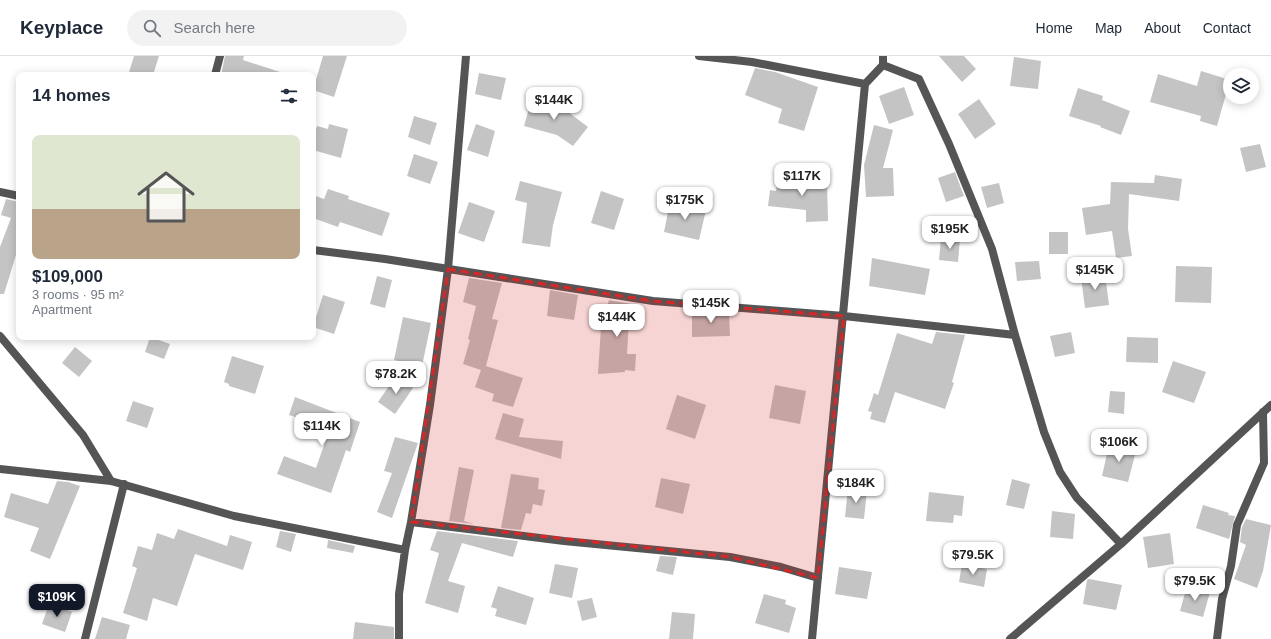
<!DOCTYPE html>
<meta charset="utf-8">
<style>
:root{--surface:#fff;--page:#f2f2f3;--text:#1f2937;--muted:#747a83;--line:#e0e1e3;--accent:#111827}
body{margin:0;font-family:Helvetica,sans-serif;background:var(--page);color:var(--text);height:100vh;display:flex;flex-direction:column;font-size:15px;white-space:nowrap}
*{box-sizing:border-box;margin:0}
p{font-size:13px;color:var(--muted)}
.icon{flex:none;width:22px;height:22px;fill:none;stroke:currentColor;stroke-width:2;stroke-linecap:round;stroke-linejoin:round}
.map{position:relative;flex:1;overflow:hidden}
.sheet{position:absolute;left:16px;top:16px;width:300px;height:268px;display:flex;flex-direction:column;background:var(--surface);border-radius:8px;box-shadow:0 2px 10px #0003}
.sheet>*{flex:none}
.tools{position:absolute;left:1223px;top:12px;display:grid;gap:8px}
.tools a{display:grid;place-items:center;width:36px;height:36px;border-radius:50%;background:var(--surface);box-shadow:0 2px 10px #0003;font-size:20px}
.price{position:absolute;translate:-50% -34px;padding:0 9px;border-radius:8px;background:#fff;color:#222;font-size:13px;line-height:26px;filter:drop-shadow(0 1px 2px #0008)}
.price::after{content:'';position:absolute;left:50%;top:24px;width:12px;height:9px;margin-left:-6px;background:inherit;clip-path:polygon(0 0,100% 0,50% 100%)}
.price.active{background:var(--accent);color:#fff}
ul{padding:0;list-style:none}
li{display:grid;align-content:center;gap:8px;height:212px;padding:0 16px}
li span{display:grid;place-items:center;height:124px;border-radius:8px;color:#555}
li>.icon{margin-inline-start:auto}
span .icon{width:72px;height:72px;fill:#fffc;stroke-width:1}
li b{font-size:17px}
h2{display:flex;justify-content:space-between;align-items:center;height:48px;padding:0 16px;font-size:17px}
header{display:flex;align-items:center;gap:24px;box-sizing:border-box;height:56px;padding:0 20px;background:var(--surface);border-bottom:1px solid var(--line)}
header strong{font-size:19px}
nav{display:flex;gap:22px;margin-inline-start:auto;font-size:14px}
.search{width:280px;height:36px;background:var(--page);display:flex;align-items:center;gap:10px;box-sizing:border-box;padding:0 14px;border-radius:22px;color:var(--muted);font-size:15px}
.map>svg:first-child{display:block}
.building{fill:#c4c4c4}
.lines{fill:none;stroke-linecap:round;stroke-linejoin:round}
.minor{stroke:#555;stroke-width:8}
.marked{fill:#d62828;fill-opacity:0.2;stroke:#d62828;stroke-width:3;stroke-dasharray:8 5;stroke-linejoin:round}
</style>
<header>
<strong>Keyplace</strong>
<div class="search"><svg class="icon" aria-label="search" viewBox="0 0 24 24"><circle cx="10" cy="10" r="6"/><path d="M15 15l6 6"/></svg>Search here</div>
<nav><a>Home</a><a>Map</a><a>About</a><a>Contact</a></nav>
</header>
<div class="map">
<svg width="1271" height="583" viewBox="0 0 1271 583">
<rect width="100%" height="100%" fill="#fff"/>
<path class="building" d="M 134,0 L 159,0 L 153,19 L 138,19 L 129,16 Z
M 225,0 L 244,0 L 243,4 L 280,16 L 279,19 L 221,19 Z
M 323,0 L 347,0 L 334,41 L 313,34 Z
M 939,0 L 964,0 L 976,13 L 962,26 Z
M 1014,1 L 1041,5 L 1038,33 L 1010,30 Z
M 755,12 L 775,16 L 818,31 L 804,75 L 778,67 L 782,53 L 745,39 Z
M 1201,15 L 1230,24 L 1217,70 L 1200,65 L 1201,60 L 1150,46 L 1158,18 L 1197,30 Z
M 479,17 L 506,22 L 501,44 L 475,38 Z
M 904,31 L 914,59 L 889,68 L 879,40 Z
M 1078,32 L 1103,40 L 1102,44 L 1130,55 L 1121,79 L 1100,71 L 1101,70 L 1069,60 Z
M 532,42 L 559,49 L 588,71 L 573,90 L 557,79 L 524,70 Z
M 979,43 L 996,68 L 975,83 L 958,58 Z
M 414,60 L 437,67 L 430,89 L 408,81 Z
M 329,68 L 348,73 L 341,102 L 313,94 L 313,84 L 317,70 L 328,73 Z
M 476,68 L 495,75 L 488,101 L 467,94 Z
M 874,69 L 893,74 L 883,112 L 893,112 L 894,140 L 866,141 L 864,109 Z
M 1260,88 L 1266,111 L 1246,116 L 1240,92 Z
M 414,98 L 438,106 L 430,128 L 407,120 Z
M 955,116 L 964,140 L 946,146 L 938,122 Z
M 779,117 L 801,120 L 800,125 L 827,124 L 828,165 L 806,166 L 806,154 L 768,150 L 770,134 L 776,135 Z
M 1155,119 L 1182,123 L 1179,145 L 1129,138 L 1128,173 L 1132,200 L 1116,202 L 1112,175 L 1086,179 L 1082,152 L 1110,148 L 1111,126 L 1154,127 Z
M 520,125 L 562,136 L 553,169 L 550,191 L 522,187 L 527,147 L 515,144 Z
M 999,127 L 1004,147 L 987,152 L 981,131 Z
M 328,133 L 349,140 L 348,143 L 390,157 L 382,180 L 340,166 L 338,171 L 313,162 L 313,139 L 324,143 Z
M 601,135 L 624,143 L 614,174 L 591,167 Z
M 6,143 L 19,146 L 19,189 L 4,238 L 0,238 L 0,191 L 11,162 L 1,159 Z
M 469,146 L 495,155 L 484,186 L 458,177 Z
M 670,146 L 706,154 L 699,184 L 664,176 Z
M 1049,176 L 1068,176 L 1068,198 L 1049,198 Z
M 941,182 L 960,183 L 958,206 L 939,204 Z
M 872,202 L 930,213 L 925,239 L 869,230 Z
M 1039,205 L 1041,223 L 1017,225 L 1015,206 Z
M 1176,210 L 1212,211 L 1211,247 L 1175,246 Z
M 1105,218 L 1109,249 L 1085,252 L 1081,221 Z
M 377,220 L 392,224 L 385,252 L 370,248 Z
M 469,222 L 502,227 L 492,263 L 498,264 L 486,310 L 523,322 L 513,351 L 492,345 L 494,338 L 475,331 L 481,314 L 463,308 L 470,284 L 468,283 L 476,250 L 463,246 Z
M 550,234 L 578,239 L 574,264 L 547,260 Z
M 323,239 L 345,246 L 334,278 L 313,271 Z
M 609,244 L 642,250 L 637,266 L 629,264 L 627,298 L 636,298 L 635,315 L 625,314 L 625,316 L 598,318 L 601,271 Z
M 713,255 L 729,256 L 730,280 L 692,281 L 692,256 Z
M 403,261 L 431,267 L 422,310 L 394,304 Z
M 936,276 L 965,279 L 952,326 L 954,327 L 945,353 L 895,336 L 885,367 L 870,363 L 872,356 L 868,355 L 874,337 L 878,339 L 897,277 L 932,288 Z
M 1071,276 L 1075,297 L 1055,301 L 1050,280 Z
M 150,281 L 170,288 L 164,303 L 145,296 Z
M 1127,281 L 1158,282 L 1158,307 L 1126,306 Z
M 75,291 L 92,305 L 79,321 L 62,307 Z
M 232,300 L 264,310 L 255,338 L 229,330 L 229,328 L 224,326 Z
M 1173,305 L 1206,316 L 1194,347 L 1162,336 Z
M 396,320 L 413,332 L 395,358 L 378,346 Z
M 775,329 L 806,335 L 800,368 L 769,362 Z
M 1110,335 L 1125,336 L 1124,358 L 1108,356 Z
M 677,339 L 706,349 L 695,383 L 666,373 Z
M 295,341 L 360,366 L 350,396 L 346,394 L 331,437 L 277,418 L 284,400 L 316,412 L 330,372 L 289,359 Z
M 133,345 L 154,352 L 147,372 L 126,365 Z
M 503,357 L 524,363 L 519,381 L 563,385 L 561,403 L 495,383 Z
M 395,381 L 418,387 L 392,462 L 377,456 L 392,417 L 384,415 Z
M 1109,389 L 1136,395 L 1128,426 L 1102,420 Z
M 459,411 L 474,414 L 464,465 L 474,468 L 449,465 Z
M 511,418 L 539,422 L 538,433 L 545,434 L 542,450 L 533,448 L 531,458 L 526,457 L 521,474 L 501,472 Z
M 661,422 L 690,428 L 683,458 L 655,451 Z
M 1012,423 L 1030,428 L 1024,453 L 1006,449 Z
M 57,425 L 68,426 L 80,430 L 50,503 L 30,495 L 39,472 L 4,461 L 11,437 L 48,448 Z
M 848,432 L 867,434 L 864,463 L 845,461 Z
M 929,436 L 964,440 L 962,460 L 954,459 L 953,467 L 926,465 Z
M 1203,449 L 1229,457 L 1228,459 L 1235,460 L 1229,483 L 1196,472 Z
M 1052,455 L 1075,458 L 1073,483 L 1050,481 Z
M 1246,463 L 1271,469 L 1263,515 L 1257,532 L 1234,523 L 1246,489 L 1240,486 L 1242,471 Z
M 178,473 L 227,490 L 230,479 L 252,486 L 243,514 L 195,498 L 177,550 L 153,542 L 147,565 L 123,557 L 137,512 L 132,510 L 138,490 L 152,494 L 157,477 L 174,483 Z
M 280,475 L 296,478 L 291,496 L 276,491 Z
M 437,475 L 518,485 L 513,501 L 462,487 L 448,525 L 465,530 L 458,557 L 425,547 L 439,497 L 430,494 Z
M 1170,477 L 1174,508 L 1148,512 L 1143,481 Z
M 328,484 L 355,490 L 353,497 L 327,492 Z
M 660,500 L 677,501 L 673,519 L 656,515 Z
M 555,508 L 578,512 L 572,542 L 549,537 Z
M 962,508 L 987,513 L 984,531 L 959,526 Z
M 839,511 L 872,516 L 867,543 L 835,538 Z
M 1089,523 L 1122,529 L 1116,554 L 1083,548 L 1087,524 Z
M 498,530 L 534,542 L 526,569 L 495,560 L 497,553 L 491,551 Z
M 1187,530 L 1210,536 L 1203,561 L 1180,555 Z
M 764,538 L 786,544 L 785,548 L 796,552 L 789,577 L 755,567 Z
M 592,542 L 597,561 L 582,565 L 577,545 Z
M 49,548 L 72,556 L 65,576 L 42,568 Z
M 672,556 L 695,558 L 693,583 L 669,583 Z
M 102,561 L 130,569 L 126,583 L 95,583 Z
M 355,566 L 394,571 L 394,583 L 353,583 Z"/>
<g class="lines">
<path class="minor" d="M 699,0 L 752,6 L 865,28 L 812,583
M 883,0 L 883,9 L 919,23 L 949,88 L 992,193 L 1015,279 L 1044,376 L 1060,416 L 1077,442 L 1121,488
M 215,19 L 220,0
M 865,28 L 883,9
M 0,136 L 19,140
M 313,194 L 385,203 L 653,245 L 844,260 L 1015,279
M 0,280 L 83,379 L 111,425
M 0,413 L 111,425 L 234,460 L 405,494
M 411,466 L 564,485 L 730,501 L 781,511 L 818,522
M 85,583 L 124,428
M 399,583 L 399,538 L 405,494 L 411,466 L 430,349 L 448,213 L 466,0
M 1010,583 L 1121,488 L 1271,349
M 1217,583 L 1222,543 L 1231,510 L 1237,469 L 1264,407 L 1263,356"/>
</g>
<path class="marked" d="M 448,213 L 653,245 L 844,260 L 818,522 L 730,501 L 411,466 Z"/>
</svg>
<div class="tools">
<a><svg class="icon" aria-label="layers" viewBox="0 0 24 24"><path d="M12 4l9 5-9 5-9-5zM3 14l9 5 9-5"/></svg></a>
</div>
<b class="price" style="left:554px;top:65px">$144K</b>
<b class="price" style="left:802px;top:141px">$117K</b>
<b class="price" style="left:685px;top:165px">$175K</b>
<b class="price" style="left:950px;top:194px">$195K</b>
<b class="price" style="left:1095px;top:235px">$145K</b>
<b class="price" style="left:711px;top:268px">$145K</b>
<b class="price" style="left:617px;top:282px">$144K</b>
<b class="price" style="left:396px;top:339px">$78.2K</b>
<b class="price" style="left:322px;top:391px">$114K</b>
<b class="price" style="left:1119px;top:407px">$106K</b>
<b class="price" style="left:856px;top:448px">$184K</b>
<b class="price" style="left:973px;top:520px">$79.5K</b>
<b class="price" style="left:1195px;top:546px">$79.5K</b>
<b class="price active" style="left:57px;top:562px">$109K</b>
<section class="sheet">
<h2>14 homes<svg class="icon" aria-label="filters" viewBox="0 0 24 24"><path d="M4 7h16M4 17h16"/><circle cx="9" cy="7" r="2"/><circle cx="15" cy="17" r="2"/></svg></h2>
<ul>
<li><span style="background:linear-gradient(#dfe7d0 60%,#b9a48a 0)"><svg class="icon" aria-label="home" viewBox="0 0 24 24"><path d="M3 11l9-7 9 7M6 9v11h12V9"/></svg></span><div><b>$109,000</b><p>3 rooms · 95 m²</p><p>Apartment</p></div></li>
</ul>
</section>
</div>
